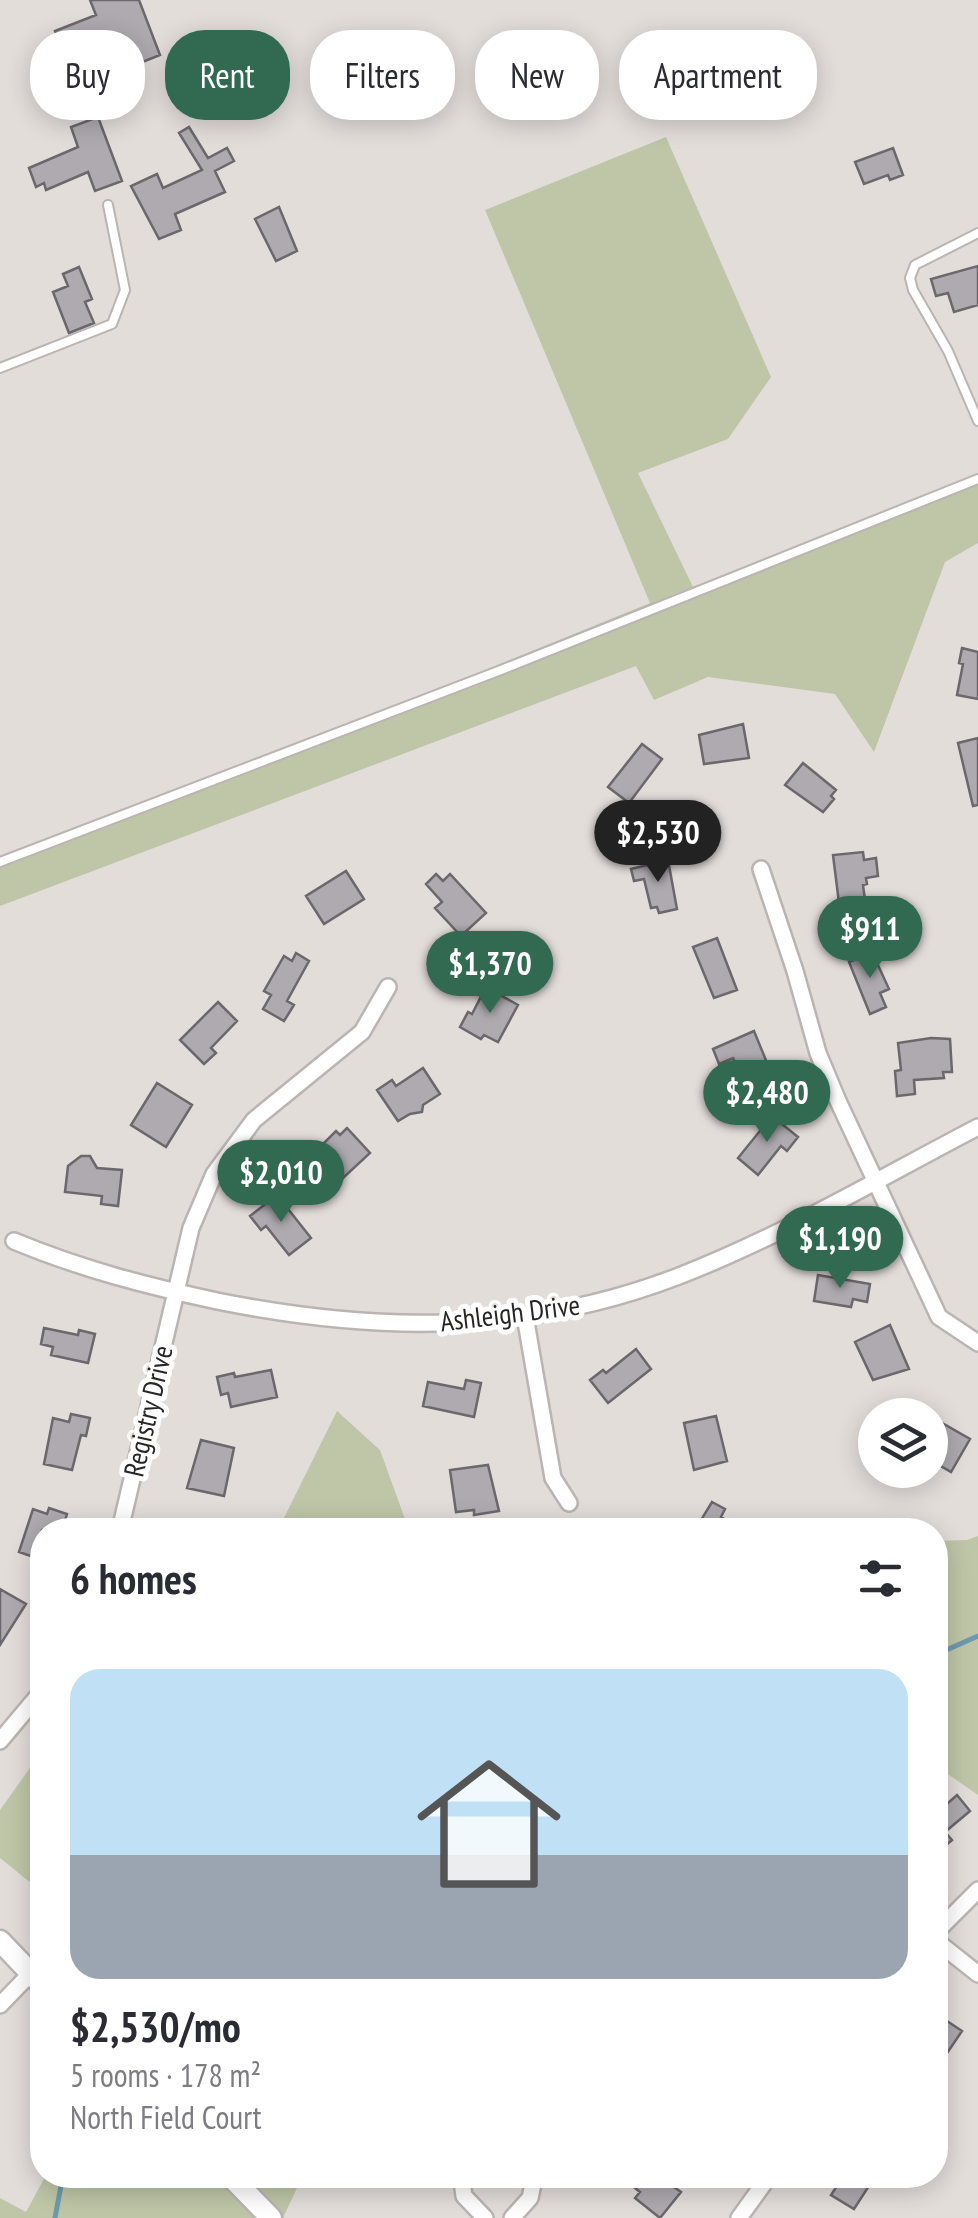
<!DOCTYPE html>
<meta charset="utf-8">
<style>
:root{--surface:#fff;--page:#f7f7f7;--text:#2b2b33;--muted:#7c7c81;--line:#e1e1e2;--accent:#316951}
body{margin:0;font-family:"PT Sans Narrow",sans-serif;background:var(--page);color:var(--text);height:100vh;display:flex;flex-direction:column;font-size:38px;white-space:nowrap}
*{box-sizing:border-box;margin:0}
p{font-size:32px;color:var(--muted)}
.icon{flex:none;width:55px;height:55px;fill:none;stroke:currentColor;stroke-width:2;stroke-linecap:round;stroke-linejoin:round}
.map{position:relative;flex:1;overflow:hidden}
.sheet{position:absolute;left:30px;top:1518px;width:918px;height:670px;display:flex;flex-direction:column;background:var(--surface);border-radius:40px;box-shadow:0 5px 25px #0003}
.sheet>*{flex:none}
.banner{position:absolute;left:30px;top:30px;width:920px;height:90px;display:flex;gap:20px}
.buttons{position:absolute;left:858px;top:1398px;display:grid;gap:20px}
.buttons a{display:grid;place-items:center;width:90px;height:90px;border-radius:50%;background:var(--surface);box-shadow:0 5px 25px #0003;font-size:50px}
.price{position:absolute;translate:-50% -85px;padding:0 22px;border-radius:35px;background:var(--accent);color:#fff;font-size:32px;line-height:65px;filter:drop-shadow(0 2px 5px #0008)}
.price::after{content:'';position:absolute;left:50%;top:60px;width:30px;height:22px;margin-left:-15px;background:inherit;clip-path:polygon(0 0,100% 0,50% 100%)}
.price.current{background:#222;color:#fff}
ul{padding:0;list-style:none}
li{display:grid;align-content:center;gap:20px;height:530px;padding:0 40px}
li+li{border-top:2px solid var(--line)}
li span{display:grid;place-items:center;height:310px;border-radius:30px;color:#555}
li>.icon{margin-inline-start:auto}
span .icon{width:180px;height:180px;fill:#fffc;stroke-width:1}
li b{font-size:42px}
h2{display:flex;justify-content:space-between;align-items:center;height:120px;padding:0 40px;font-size:42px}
.chip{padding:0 35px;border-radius:40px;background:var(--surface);box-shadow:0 5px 25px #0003;font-size:35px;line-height:90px}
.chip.current{background:var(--accent);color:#fff}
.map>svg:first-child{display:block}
.green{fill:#bfc6a7}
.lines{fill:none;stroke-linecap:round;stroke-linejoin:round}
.stream{stroke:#6d9aac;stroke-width:5}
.building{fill:#aeaaaf;stroke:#6b676c;stroke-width:2.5}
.service-casing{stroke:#bbb4b2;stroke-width:12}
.minor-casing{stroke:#bbb4b2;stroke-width:20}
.tertiary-casing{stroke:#bbb4b2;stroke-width:25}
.service{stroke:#fff;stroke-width:8}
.minor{stroke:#fff;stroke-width:15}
.tertiary{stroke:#fff;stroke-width:20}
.labels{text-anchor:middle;stroke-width:10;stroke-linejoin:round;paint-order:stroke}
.street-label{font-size:28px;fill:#282625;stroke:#fff}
</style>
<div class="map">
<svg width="978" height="2218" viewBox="0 0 978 2218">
<rect width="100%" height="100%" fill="#e3ddda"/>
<path class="green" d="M 666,137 L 771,377 L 728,439 L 638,473 L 694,589 L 978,484 L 978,543 L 945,562 L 874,752 L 835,694 L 708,677 L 654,700 L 636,666 L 0,906 L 0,867 L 650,603 L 485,210 Z
M 337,1411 L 380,1450 L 409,1530 L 278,1530 Z
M 978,1536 L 978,1795 L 939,1768 L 935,1771 L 935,1541 L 967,1540 Z
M 42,1751 L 42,1892 L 0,1858 L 0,1810 Z
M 46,2175 L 303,2175 L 283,2218 L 0,2218 L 0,2198 L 26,2212 Z"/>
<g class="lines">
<path class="stream" d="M 935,1655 L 978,1636
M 55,2218 L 63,2175"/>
</g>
<path class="building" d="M 90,0 L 139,0 L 160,55 L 52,98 L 38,62 L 63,52 L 55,31 L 96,15 Z
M 98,117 L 122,181 L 95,191 L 88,172 L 46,190 L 44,183 L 36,187 L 29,168 L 78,147 L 71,127 Z
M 189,127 L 208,158 L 227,148 L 234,161 L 215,171 L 225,192 L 175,214 L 181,230 L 159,239 L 131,186 L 157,174 L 163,188 L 202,170 L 179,133 Z
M 893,148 L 903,175 L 890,180 L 888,175 L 864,184 L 855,162 Z
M 279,207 L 297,251 L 276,261 L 255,219 Z
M 978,266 L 978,305 L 954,312 L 948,293 L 936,296 L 931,279 Z
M 79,267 L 92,299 L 85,302 L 94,323 L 69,333 L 53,292 L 68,286 L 63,274 Z
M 962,648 L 978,652 L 978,699 L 957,695 L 963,664 L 959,663 Z
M 743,724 L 749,758 L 704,764 L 699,735 Z
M 978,738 L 978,805 L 973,806 L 958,743 Z
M 642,744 L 662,759 L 629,803 L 608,787 Z
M 803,763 L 836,790 L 831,796 L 834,799 L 823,812 L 785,785 Z
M 863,852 L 864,860 L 876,858 L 878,876 L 866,878 L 867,884 L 863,885 L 865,900 L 839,903 L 833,855 Z
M 668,860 L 677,909 L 659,913 L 657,907 L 651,908 L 644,879 L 634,881 L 631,869 Z
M 346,871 L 364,899 L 324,924 L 306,896 Z
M 436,874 L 443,881 L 450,874 L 486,913 L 461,936 L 435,908 L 442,902 L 426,884 Z
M 717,938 L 737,990 L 714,998 L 693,947 Z
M 872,952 L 889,989 L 880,993 L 886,1007 L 870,1014 L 849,962 Z
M 296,953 L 309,961 L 287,1001 L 294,1005 L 284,1021 L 263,1009 L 271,995 L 264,991 L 284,956 L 292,961 Z
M 486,987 L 518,1005 L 498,1042 L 484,1035 L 481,1039 L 460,1027 L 468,1012 L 472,1014 Z
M 218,1002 L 237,1021 L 211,1048 L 216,1053 L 204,1064 L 180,1040 Z
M 754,1031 L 772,1075 L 748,1085 L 733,1058 L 719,1064 L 713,1049 Z
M 931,1038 L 950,1039 L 952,1072 L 943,1072 L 944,1078 L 914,1080 L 915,1094 L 897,1096 L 895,1071 L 901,1070 L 898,1043 Z
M 423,1068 L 440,1094 L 423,1105 L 422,1112 L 410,1114 L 398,1121 L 377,1090 L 392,1080 L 396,1086 Z
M 157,1083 L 192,1105 L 166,1147 L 131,1125 Z
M 772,1116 L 798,1137 L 787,1151 L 781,1146 L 758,1175 L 738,1158 Z
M 347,1128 L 370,1153 L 329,1191 L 293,1154 L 305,1142 L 315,1152 L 336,1131 L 340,1135 Z
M 81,1156 L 90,1156 L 97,1168 L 122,1170 L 118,1206 L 101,1204 L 102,1196 L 65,1192 L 68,1166 Z
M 277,1195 L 311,1238 L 289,1255 L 266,1226 L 261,1230 L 250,1216 Z
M 818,1275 L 870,1284 L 867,1302 L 853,1299 L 851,1307 L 814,1301 Z
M 890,1325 L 909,1369 L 873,1380 L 855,1342 Z
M 44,1328 L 78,1335 L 79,1330 L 95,1334 L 88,1363 L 51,1355 L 53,1347 L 41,1344 Z
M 636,1349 L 651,1369 L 608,1403 L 590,1380 L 603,1370 L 606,1373 Z
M 271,1370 L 277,1397 L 231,1407 L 228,1393 L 221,1395 L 217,1377 L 234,1373 L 235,1377 Z
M 466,1380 L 481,1383 L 474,1417 L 423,1406 L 428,1382 L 464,1389 Z
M 71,1414 L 90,1418 L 86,1436 L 81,1435 L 72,1470 L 44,1464 L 53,1418 L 69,1422 Z
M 716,1416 L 727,1461 L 694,1470 L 684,1423 Z
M 930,1416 L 970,1439 L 951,1472 L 939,1465 L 944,1456 L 930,1448 Z
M 201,1440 L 234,1448 L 224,1496 L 187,1488 Z
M 488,1465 L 499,1511 L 474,1515 L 474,1510 L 456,1512 L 450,1470 Z
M 712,1502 L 725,1509 L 721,1517 L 729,1522 L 724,1530 L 695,1530 Z
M 49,1508 L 67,1514 L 62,1530 L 42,1530 L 42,1560 L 19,1552 L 33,1509 L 47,1514 Z
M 0,1589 L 26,1604 L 0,1645 Z
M 957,1795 L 970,1811 L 945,1832 L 952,1840 L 935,1854 L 935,1804 L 943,1797 L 948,1803 Z
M 947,2021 L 962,2031 L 935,2071 L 935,2038 Z
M 653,2175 L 679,2175 L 671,2185 L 681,2192 L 660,2218 L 635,2198 L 640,2192 L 635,2188 L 643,2179 L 648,2182 Z
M 844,2175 L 876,2175 L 854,2209 L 831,2195 Z"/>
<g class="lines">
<defs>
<path id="service" d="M 978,233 L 915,265 L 910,278 L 913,290 L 948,351 L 978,421
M 0,368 L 112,324 L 125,290 L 108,205
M 0,862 L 501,670 L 978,479"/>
<path id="minor" d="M 761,869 L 795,971 L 818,1053 L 838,1101 L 939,1317 L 978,1343
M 14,1241 C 81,1269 147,1286 217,1301 C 376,1333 526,1335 679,1276 C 782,1236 880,1178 978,1127
M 525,1316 L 553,1478 L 569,1503
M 120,1530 L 191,1228 L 214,1174 L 254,1120 L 362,1032 L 388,987
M 0,1741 L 42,1691
M 935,1933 L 978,1890
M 935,1940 L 978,1974
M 0,2005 L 31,1973
M 461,2175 L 464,2196 L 485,2218
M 512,2218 L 530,2198 L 535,2175
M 739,2218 L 770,2175"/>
<path id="tertiary" d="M 0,1941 L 42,1985
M 229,2175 L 271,2218"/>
</defs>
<use href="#service" class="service-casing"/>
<use href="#minor" class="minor-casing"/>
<use href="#tertiary" class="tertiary-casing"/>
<use href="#service" class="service"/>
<use href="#minor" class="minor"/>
<use href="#tertiary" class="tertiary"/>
</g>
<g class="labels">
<g class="street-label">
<text transform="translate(510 1313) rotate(-7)" y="10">Ashleigh Drive</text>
<text transform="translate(148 1411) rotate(-77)" y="10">Registry Drive</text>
</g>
</g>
</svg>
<div class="buttons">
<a><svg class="icon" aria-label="layers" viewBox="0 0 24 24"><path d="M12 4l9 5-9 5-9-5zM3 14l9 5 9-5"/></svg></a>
</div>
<b class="price current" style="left:658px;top:885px">$2,530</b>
<b class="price" style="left:870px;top:981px">$911</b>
<b class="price" style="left:490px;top:1016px">$1,370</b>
<b class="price" style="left:767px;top:1145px">$2,480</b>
<b class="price" style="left:281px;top:1225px">$2,010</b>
<b class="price" style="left:840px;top:1291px">$1,190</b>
<div class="banner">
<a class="chip">Buy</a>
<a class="chip current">Rent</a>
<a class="chip">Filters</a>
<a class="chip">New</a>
<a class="chip">Apartment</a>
</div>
<section class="sheet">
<h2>6 homes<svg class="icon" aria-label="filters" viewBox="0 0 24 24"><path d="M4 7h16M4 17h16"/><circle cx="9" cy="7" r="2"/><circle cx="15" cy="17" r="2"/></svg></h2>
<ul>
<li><span style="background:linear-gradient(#bfe0f5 60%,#9aa5b1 0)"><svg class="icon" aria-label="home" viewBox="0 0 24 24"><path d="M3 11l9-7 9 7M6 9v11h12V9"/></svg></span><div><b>$2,530/mo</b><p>5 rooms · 178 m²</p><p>North Field Court</p></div></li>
</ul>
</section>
</div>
